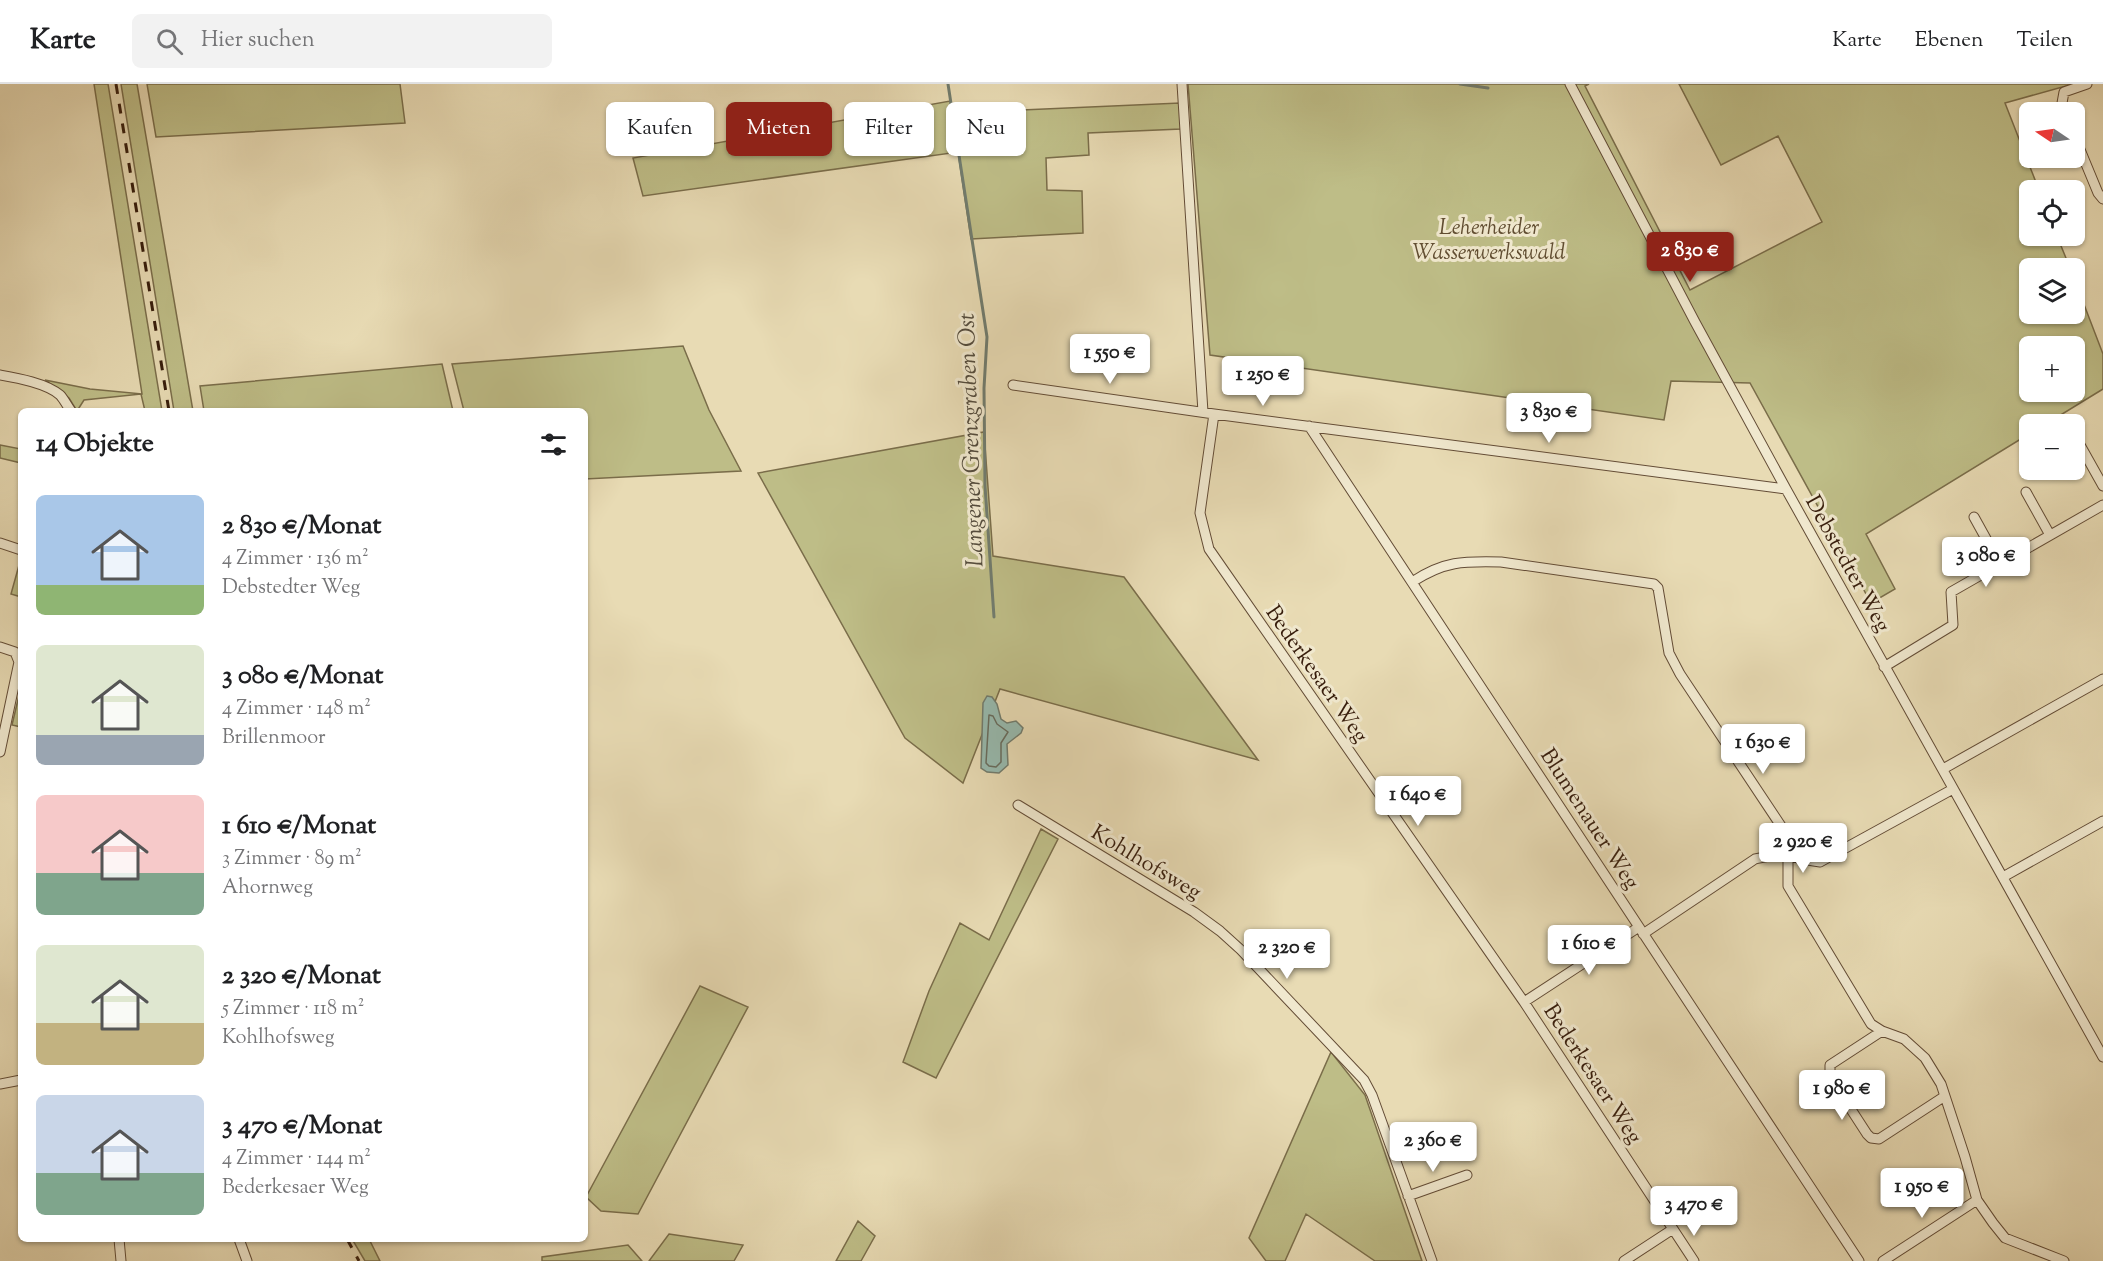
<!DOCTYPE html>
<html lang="de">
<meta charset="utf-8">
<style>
:root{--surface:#fff;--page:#f2f2f2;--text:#202124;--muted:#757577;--line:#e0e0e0;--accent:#8f2418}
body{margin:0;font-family:"Sorts Mill Goudy",serif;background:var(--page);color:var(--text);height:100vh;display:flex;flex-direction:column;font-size:22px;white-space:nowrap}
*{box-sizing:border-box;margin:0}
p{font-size:20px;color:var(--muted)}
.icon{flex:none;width:33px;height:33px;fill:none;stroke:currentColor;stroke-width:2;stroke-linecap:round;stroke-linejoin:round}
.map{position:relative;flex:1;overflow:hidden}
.drawer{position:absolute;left:18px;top:324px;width:570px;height:834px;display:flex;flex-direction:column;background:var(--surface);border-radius:9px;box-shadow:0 2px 4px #0004}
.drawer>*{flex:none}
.banner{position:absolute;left:606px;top:18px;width:570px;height:54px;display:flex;gap:12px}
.needle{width:39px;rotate:283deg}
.fabs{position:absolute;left:2019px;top:18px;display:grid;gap:12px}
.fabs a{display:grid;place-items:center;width:66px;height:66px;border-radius:9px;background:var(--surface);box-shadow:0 2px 4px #0004;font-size:30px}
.price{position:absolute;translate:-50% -51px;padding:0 14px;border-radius:6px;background:#fff;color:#222;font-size:20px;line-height:39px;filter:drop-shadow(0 2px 3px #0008)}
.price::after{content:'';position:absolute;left:50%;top:36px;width:18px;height:14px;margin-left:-9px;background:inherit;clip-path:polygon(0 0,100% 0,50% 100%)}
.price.active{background:var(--accent);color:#fff}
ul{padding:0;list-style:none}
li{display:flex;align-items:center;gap:18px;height:150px;padding:0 18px}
li span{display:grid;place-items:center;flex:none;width:168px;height:120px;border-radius:9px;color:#555}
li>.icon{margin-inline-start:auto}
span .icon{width:72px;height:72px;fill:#fffc;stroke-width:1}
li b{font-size:26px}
h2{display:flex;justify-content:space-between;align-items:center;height:72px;padding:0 18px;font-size:26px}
.pill{padding:0 21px;border-radius:9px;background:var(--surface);box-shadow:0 2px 4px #0004;font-size:21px;line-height:54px}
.pill.active{background:var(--accent);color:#fff}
header{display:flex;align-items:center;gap:36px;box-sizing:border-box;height:84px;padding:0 30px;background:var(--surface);border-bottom:2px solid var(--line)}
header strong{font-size:28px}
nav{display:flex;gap:33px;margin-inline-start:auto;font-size:21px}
.search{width:420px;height:54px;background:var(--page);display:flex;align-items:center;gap:15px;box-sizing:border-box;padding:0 21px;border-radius:9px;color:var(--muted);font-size:22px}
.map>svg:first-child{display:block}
.green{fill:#bebd87;stroke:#7a6d4a;stroke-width:1.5;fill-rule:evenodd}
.water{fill:#97bbb0;stroke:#717c6e;stroke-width:1.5}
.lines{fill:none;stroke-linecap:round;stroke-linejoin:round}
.shore{stroke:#676c5e;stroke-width:1.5}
.stream{stroke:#717c6e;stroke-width:3}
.street-casing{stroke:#634c36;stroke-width:11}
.street{stroke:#f0e8ce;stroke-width:9}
.rail{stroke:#371d0c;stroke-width:3;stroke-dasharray:10 10;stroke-linecap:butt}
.labels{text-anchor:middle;stroke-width:6;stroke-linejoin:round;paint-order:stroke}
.park-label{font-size:22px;font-style:italic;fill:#604d31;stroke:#f0e8ce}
.street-label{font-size:22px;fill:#371d0c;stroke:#f0e8ce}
.water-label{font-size:24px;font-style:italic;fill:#544c3d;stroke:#f0e8ce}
</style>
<header>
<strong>Karte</strong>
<div class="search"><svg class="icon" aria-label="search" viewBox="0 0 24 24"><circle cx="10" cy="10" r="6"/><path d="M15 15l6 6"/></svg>Hier suchen</div>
<nav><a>Karte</a><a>Ebenen</a><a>Teilen</a></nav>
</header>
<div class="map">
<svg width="2103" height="1177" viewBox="0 0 2103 1177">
<rect width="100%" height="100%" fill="#e8dbb4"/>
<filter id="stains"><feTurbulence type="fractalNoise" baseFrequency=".00333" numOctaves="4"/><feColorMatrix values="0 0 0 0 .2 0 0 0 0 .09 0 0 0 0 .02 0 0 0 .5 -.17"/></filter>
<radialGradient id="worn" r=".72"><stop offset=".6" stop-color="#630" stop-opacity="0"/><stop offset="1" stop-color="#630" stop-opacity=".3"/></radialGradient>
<path class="green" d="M 94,0 L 108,0 L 162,327 L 145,327 L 141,310 L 84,316 L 77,327 L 69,314 L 45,296 L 90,305 L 142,310 Z
M 121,0 L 137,0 L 193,327 L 174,327 Z
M 147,0 L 400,0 L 405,39 L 156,53 Z
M 1188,0 L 1589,0 L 1585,2 L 1690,206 L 1822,138 L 1778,52 L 1721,81 L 1679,0 L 2073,0 L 2005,19 L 2039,106 L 2030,106 L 2030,152 L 2057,152 L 2070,184 L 2030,184 L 2030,230 L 2074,230 L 2075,197 L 2103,270 L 2103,305 L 2046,340 L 2030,340 L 2029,350 L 1866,450 L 1895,505 L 1871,519 L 1750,299 L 1671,297 L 1664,336 L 1210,271 ZM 2030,262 L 2074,262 L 2074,308 L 2030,308 Z
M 950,17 L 953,29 L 1180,19 L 1181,45 L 1088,49 L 1089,71 L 1046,74 L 1047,106 L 1082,107 L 1083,149 L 971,155 L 958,68 L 643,112 L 633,74 Z
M 683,262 L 709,326 L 741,387 L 585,395 L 585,327 L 464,327 L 452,280 Z
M 442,280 L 453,327 L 204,327 L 200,302 Z
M 984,348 L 993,472 L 1124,493 L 1258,676 L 1000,605 L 963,699 L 905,654 L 758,389 Z
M 0,361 L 21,365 L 21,379 L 0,374 Z
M 21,474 L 21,513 L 11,510 Z
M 21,603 L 21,643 L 12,641 Z
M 1041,745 L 1058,755 L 936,994 L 903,978 L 929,907 L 960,839 L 989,856 Z
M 700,902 L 748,923 L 638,1130 L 601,1127 L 586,1113 Z
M 1331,968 L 1365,1011 L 1422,1177 L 1375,1177 L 1306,1130 L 1285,1177 L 1266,1177 L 1249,1154 Z
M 858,1137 L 875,1152 L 861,1177 L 836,1177 Z
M 669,1150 L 743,1161 L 734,1177 L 649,1177 Z
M 352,1155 L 369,1155 L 380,1177 L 365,1177 Z
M 628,1161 L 642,1177 L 542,1177 L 542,1173 Z"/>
<path class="water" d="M 987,612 L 992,613 L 997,620 L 1001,635 L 1007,639 L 1016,637 L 1023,644 L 1021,649 L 1007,660 L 1008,681 L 999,689 L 987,688 L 981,684 L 983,619 Z"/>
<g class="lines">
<path class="shore" d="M 989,631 L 993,632 L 997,640 L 1008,648 L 1001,659 L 1001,678 L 996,683 L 989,682 L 986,679 Z"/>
<path class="stream" d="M 948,0 L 987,253 L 984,304 L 985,402 L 994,533
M 1460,0 L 1488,4"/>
<defs>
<path id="street" d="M 1182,0 L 1203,328
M 1570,0 L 1695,238 L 1786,405 L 2103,973
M 2065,28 L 2062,19 L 2064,8 L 2087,0
M 2074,51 L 2098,109 L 2103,115
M 0,291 C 17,294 46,299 60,311 C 64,315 67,322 71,327
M 1013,301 L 1214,330 L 1786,405
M 1214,330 L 1200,429 L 1209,465 L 1524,918 L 1694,1177
M 1309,342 L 1859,1177
M 2080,361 L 2103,402
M 2026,408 L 2050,451
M 1974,433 L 2000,480
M 0,459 L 21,466
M 1412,498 C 1444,477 1463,477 1501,478 L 1654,500 L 1658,504 L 1669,569 L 1680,590 L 1785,748 L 1788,771 L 1788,802 L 1871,940 L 1882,947 L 1904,955 L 1925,974 L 1941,1000 L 1965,1073 L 1977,1116 L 1993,1139 L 2005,1154 L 2064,1177
M 0,563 L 15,568 L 19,578
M 1884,583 L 1953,541 L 1951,508 L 2103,421
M 0,668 L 19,578
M 1943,685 L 2103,595
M 1018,721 L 1194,828 L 1220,847 L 1241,866 L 1364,996 L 1372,1011 L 1432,1177
M 2003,793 L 2103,737
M 1643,850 L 1755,775 C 1766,773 1779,769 1790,772 C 1801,775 1809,777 1820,778 L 1953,705
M 1524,918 L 1639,843
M 1882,947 L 1830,981 L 1830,993 L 1867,1050 L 1871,1054 L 1879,1055 L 1945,1012
M 0,1000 L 21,996
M 1408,1112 L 1467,1091
M 119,1155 L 121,1177
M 239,1155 L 247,1177
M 1624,1177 L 1673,1145
M 1883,1177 L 1977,1116"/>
</defs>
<use href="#street" class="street-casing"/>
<use href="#street" class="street"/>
<path class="rail" d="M 116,0 L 169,327
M 347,1155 L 359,1177"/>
</g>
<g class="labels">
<g class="park-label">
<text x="1489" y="150">Leherheider<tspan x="1489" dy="25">Wasserwerkswald</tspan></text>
</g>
<g class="street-label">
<text transform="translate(1849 479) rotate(61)" y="8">Debstedter Weg</text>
<text transform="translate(1318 589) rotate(55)" y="8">Bederkesaer Weg</text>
<text transform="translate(1591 734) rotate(57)" y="8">Blumenauer Weg</text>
<text transform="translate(1147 777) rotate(31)" y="8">Kohlhofsweg</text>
<text transform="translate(1594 989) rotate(57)" y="8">Bederkesaer Weg</text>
</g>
<g class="water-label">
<text transform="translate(970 356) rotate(-92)" y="8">Langener Grenzgraben Ost</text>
</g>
</g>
<rect width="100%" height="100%" filter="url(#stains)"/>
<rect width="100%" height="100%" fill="url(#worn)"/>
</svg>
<div class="fabs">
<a><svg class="needle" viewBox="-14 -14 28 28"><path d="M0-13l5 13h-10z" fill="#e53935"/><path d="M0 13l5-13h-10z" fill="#757577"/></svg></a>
<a><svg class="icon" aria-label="locate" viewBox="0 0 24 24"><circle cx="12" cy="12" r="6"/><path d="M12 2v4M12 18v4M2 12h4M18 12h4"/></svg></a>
<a><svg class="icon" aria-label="layers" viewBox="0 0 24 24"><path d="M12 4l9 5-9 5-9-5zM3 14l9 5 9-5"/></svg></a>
<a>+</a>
<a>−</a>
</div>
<b class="price active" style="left:1690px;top:199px">2 830 €</b>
<b class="price" style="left:1110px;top:301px">1 550 €</b>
<b class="price" style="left:1263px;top:323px">1 250 €</b>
<b class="price" style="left:1549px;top:360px">3 830 €</b>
<b class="price" style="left:1986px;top:504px">3 080 €</b>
<b class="price" style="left:1763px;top:691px">1 630 €</b>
<b class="price" style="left:1418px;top:743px">1 640 €</b>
<b class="price" style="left:1803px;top:790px">2 920 €</b>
<b class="price" style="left:1589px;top:892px">1 610 €</b>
<b class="price" style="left:1287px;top:896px">2 320 €</b>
<b class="price" style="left:1842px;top:1037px">1 980 €</b>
<b class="price" style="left:1433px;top:1089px">2 360 €</b>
<b class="price" style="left:1922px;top:1135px">1 950 €</b>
<b class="price" style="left:1694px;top:1153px">3 470 €</b>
<div class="banner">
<a class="pill">Kaufen</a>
<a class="pill active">Mieten</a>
<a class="pill">Filter</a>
<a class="pill">Neu</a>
</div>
<section class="drawer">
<h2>14 Objekte<svg class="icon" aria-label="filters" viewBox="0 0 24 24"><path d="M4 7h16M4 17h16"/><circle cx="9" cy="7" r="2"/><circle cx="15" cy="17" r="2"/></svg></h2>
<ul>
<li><span style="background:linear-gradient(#a9c7e8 75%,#8fb573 0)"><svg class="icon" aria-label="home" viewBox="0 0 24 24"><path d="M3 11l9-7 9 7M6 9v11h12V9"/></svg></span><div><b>2 830 €/Monat</b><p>4 Zimmer · 136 m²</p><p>Debstedter Weg</p></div></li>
<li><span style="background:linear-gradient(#dfe7d0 75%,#9aa5b1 0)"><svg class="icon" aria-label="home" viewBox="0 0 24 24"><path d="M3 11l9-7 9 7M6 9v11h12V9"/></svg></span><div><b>3 080 €/Monat</b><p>4 Zimmer · 148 m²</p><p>Brillenmoor</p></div></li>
<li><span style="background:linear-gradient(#f6c9c9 65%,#7fa58c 0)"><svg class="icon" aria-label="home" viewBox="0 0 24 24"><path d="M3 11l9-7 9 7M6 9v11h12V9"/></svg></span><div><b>1 610 €/Monat</b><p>3 Zimmer · 89 m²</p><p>Ahornweg</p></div></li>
<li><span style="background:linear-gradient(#dfe7d0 65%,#c2b280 0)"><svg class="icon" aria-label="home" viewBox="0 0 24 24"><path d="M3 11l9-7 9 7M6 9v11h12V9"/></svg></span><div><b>2 320 €/Monat</b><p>5 Zimmer · 118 m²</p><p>Kohlhofsweg</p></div></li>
<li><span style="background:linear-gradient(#c9d6e8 65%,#7fa58c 0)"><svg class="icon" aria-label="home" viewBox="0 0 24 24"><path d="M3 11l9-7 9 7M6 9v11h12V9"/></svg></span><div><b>3 470 €/Monat</b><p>4 Zimmer · 144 m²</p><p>Bederkesaer Weg</p></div></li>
</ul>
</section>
</div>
